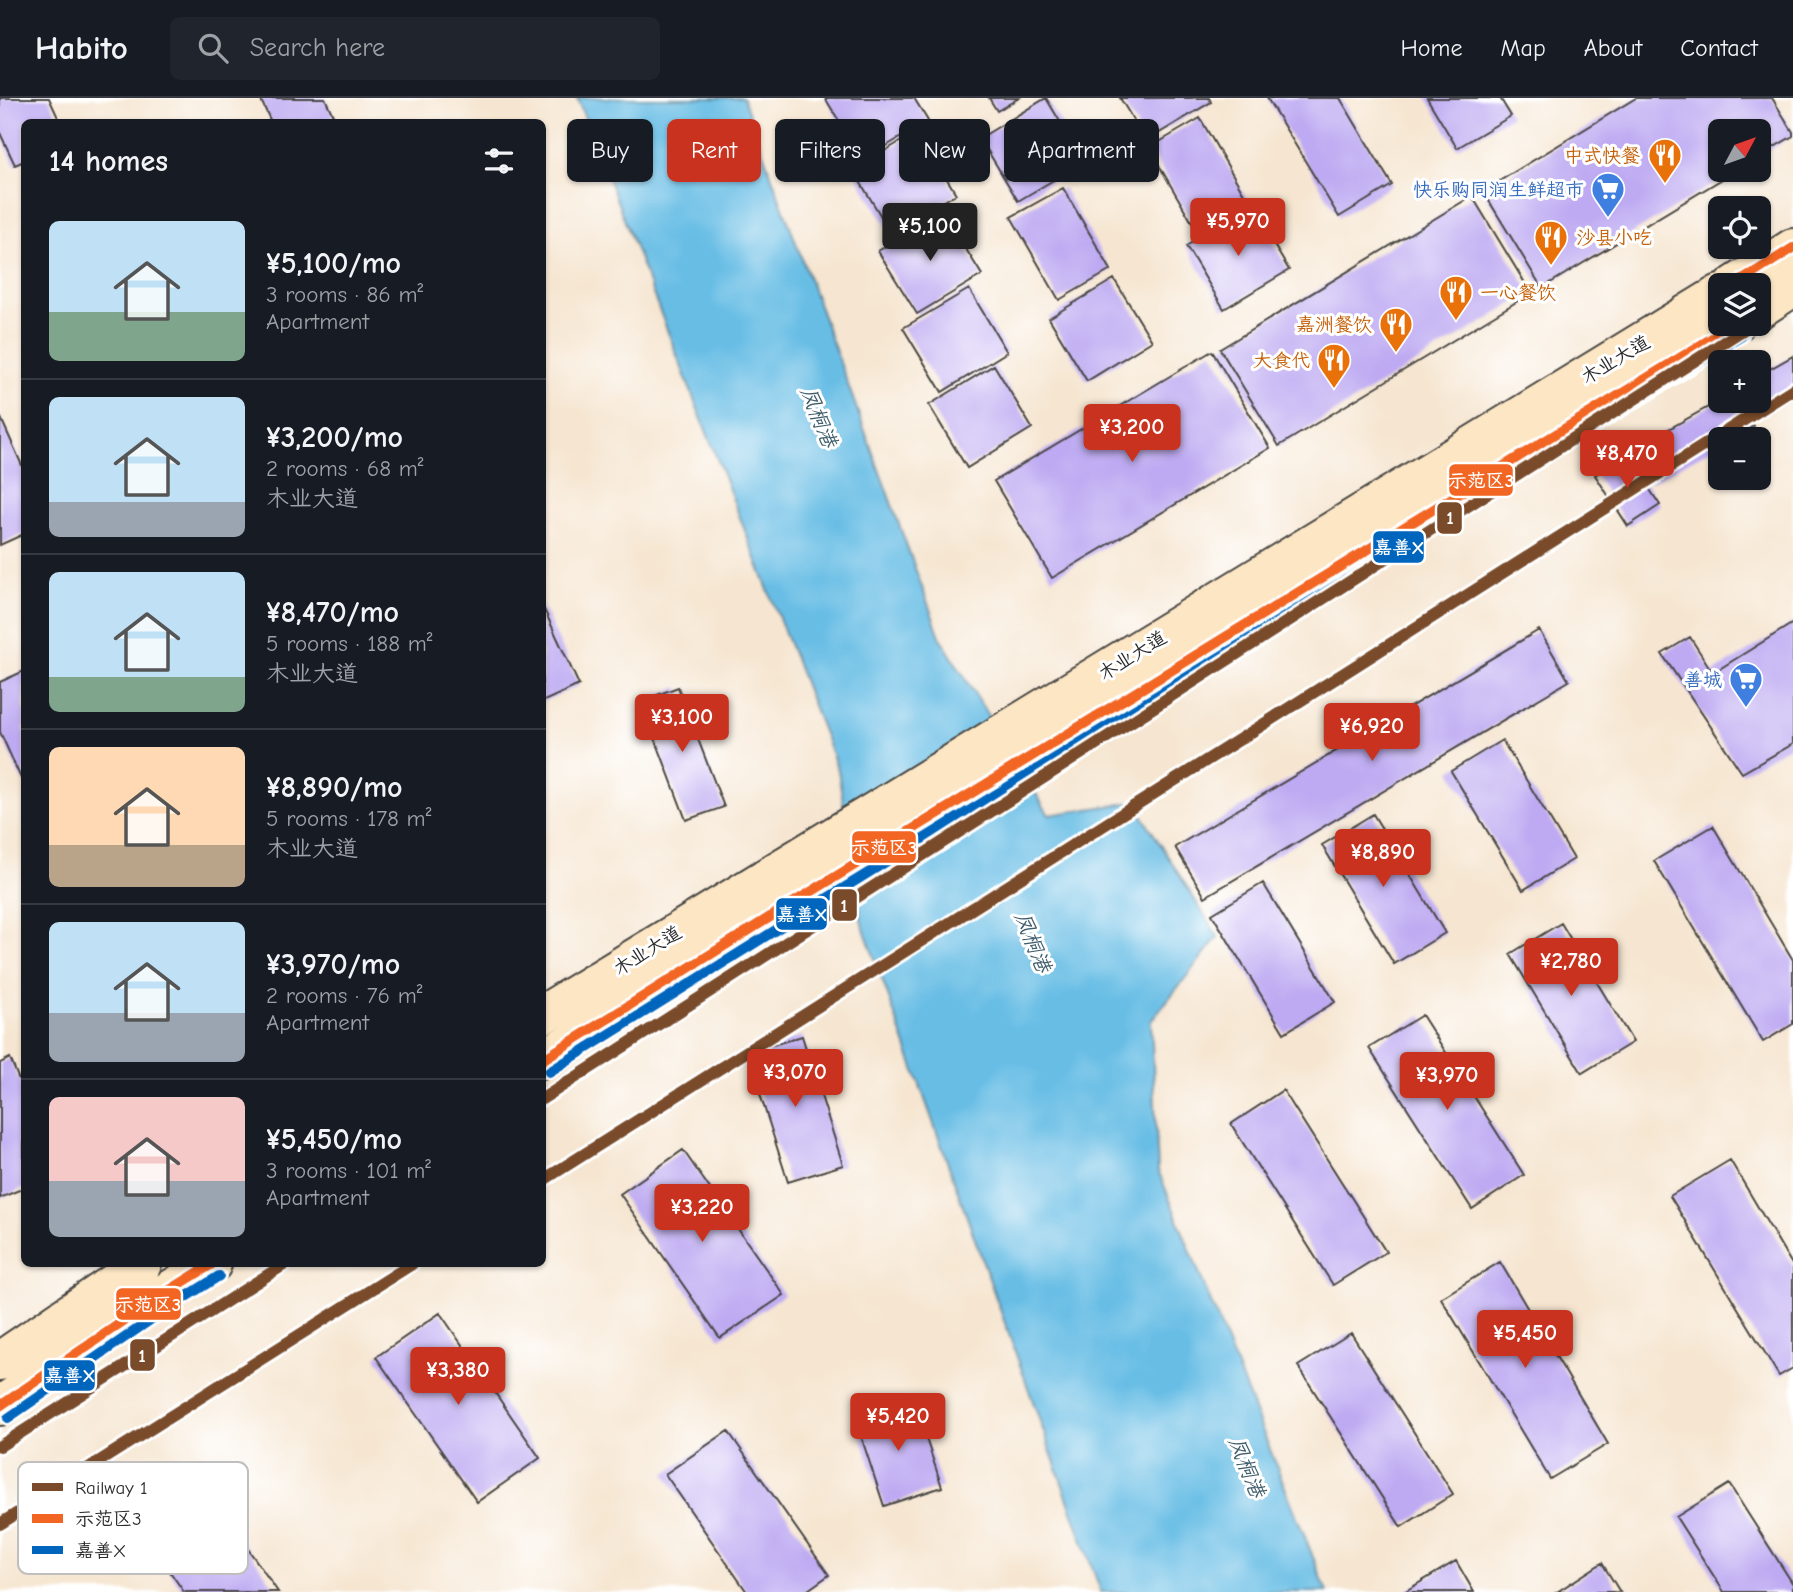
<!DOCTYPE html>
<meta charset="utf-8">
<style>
:root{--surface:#171b24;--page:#20242c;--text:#f1f3f6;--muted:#9ea1a6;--line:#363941;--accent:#c8321e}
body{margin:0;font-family:"Comic Neue","LXGW WenKai TC",sans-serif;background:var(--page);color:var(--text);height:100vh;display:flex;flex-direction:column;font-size:26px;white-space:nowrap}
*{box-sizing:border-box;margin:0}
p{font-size:23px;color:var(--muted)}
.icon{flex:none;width:38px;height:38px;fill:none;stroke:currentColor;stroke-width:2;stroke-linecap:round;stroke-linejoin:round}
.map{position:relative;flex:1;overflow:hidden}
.panel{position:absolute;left:21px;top:21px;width:525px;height:1148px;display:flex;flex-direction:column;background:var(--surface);border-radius:10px;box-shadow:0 2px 5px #0004}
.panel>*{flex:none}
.banner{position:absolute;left:567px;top:21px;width:665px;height:63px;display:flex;gap:14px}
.needle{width:46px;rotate:49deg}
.controls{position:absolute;left:1708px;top:21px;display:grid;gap:14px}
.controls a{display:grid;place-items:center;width:63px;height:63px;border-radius:10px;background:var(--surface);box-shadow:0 2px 5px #0004;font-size:35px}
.price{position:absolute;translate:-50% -60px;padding:0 16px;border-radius:7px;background:var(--accent);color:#fff;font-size:23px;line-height:46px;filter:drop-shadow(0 2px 4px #0008)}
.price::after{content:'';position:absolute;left:50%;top:42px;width:21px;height:16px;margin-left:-10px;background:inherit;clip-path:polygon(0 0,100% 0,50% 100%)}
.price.on{background:#222;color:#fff}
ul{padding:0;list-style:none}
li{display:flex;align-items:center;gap:21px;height:175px;padding:0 28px}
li+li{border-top:2px solid var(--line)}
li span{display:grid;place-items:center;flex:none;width:196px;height:140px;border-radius:10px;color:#555}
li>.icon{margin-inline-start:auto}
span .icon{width:84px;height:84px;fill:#fffc;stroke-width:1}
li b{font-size:30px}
h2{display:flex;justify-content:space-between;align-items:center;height:84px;padding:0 28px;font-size:30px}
.chip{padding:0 24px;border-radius:10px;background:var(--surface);box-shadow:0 2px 5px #0004;font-size:24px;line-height:63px}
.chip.on{background:var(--accent);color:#fff}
header{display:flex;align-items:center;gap:42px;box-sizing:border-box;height:98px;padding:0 35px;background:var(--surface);border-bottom:2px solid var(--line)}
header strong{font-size:33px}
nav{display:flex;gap:38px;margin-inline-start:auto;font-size:24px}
.search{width:490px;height:63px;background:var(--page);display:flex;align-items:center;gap:18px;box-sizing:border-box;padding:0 24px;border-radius:10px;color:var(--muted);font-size:26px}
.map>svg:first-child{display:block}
.water{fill:#68bde5;stroke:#4a7488;stroke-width:2}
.building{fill:#beaaf2}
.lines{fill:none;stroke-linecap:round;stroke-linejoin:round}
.secondary-casing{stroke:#494744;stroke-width:42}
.secondary{stroke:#fce6c4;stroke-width:38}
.bus-1-casing{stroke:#fff;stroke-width:16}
.bus-2-casing{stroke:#fff;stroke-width:16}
.bus-1{stroke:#f26522;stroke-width:10}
.bus-2{stroke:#0065bd;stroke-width:10}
.rail-1-casing{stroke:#fff;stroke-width:18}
.rail-1{stroke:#7a4b2a;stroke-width:12}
.labels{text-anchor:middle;stroke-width:6;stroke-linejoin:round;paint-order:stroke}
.food-label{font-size:19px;fill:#c56008;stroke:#fff;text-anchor:end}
.shop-label{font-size:19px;fill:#366cbe;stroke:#fff;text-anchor:end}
.street-label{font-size:19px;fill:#2b2b2b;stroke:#fff}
.water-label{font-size:21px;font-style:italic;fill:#405e6c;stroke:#fff}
.key{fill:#fff;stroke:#bfbfbf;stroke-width:2}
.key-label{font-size:19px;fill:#2b2b2b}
.line-badge{stroke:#fff;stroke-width:2.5}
.badge-label{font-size:19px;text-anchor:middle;font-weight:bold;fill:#fff}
</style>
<header>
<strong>Habito</strong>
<div class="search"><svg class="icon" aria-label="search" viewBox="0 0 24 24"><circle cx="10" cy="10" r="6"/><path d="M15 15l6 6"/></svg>Search here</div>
<nav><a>Home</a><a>Map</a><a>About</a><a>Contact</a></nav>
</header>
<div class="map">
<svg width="1793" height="1494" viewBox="0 0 1793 1494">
<rect width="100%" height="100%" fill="#fff"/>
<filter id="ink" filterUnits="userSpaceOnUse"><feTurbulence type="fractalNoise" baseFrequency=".0143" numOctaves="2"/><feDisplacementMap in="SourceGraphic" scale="14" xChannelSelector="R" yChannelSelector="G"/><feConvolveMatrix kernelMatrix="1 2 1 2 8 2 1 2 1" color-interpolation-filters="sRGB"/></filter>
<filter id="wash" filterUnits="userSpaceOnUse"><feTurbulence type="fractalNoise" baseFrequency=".00686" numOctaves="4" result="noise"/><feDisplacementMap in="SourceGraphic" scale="28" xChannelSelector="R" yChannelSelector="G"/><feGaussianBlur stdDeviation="1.57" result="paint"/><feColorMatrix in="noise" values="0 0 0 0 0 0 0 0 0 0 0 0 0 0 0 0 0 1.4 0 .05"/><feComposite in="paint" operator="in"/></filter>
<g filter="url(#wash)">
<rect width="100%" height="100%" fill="#f6e6d1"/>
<path class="water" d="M 577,0 L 743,0 L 941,541 L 1049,717 L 1134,704 L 1218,839 L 1151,923 L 1158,1072 L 1327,1494 L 1101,1494 L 862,825 L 838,672 Z"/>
<g id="blocks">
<path class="building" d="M 0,0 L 49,0 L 60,24 L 24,24 L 24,63 L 15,67 L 0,35 Z
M 260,0 L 325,0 L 336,24 L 271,24 Z
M 825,0 L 914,0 L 928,23 L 863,62 Z
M 989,0 L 1019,0 L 997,13 Z
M 1046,0 L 1084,64 L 1018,103 L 980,40 Z
M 1120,0 L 1209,0 L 1211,4 L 1146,43 Z
M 1267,0 L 1340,0 L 1392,87 L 1339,119 Z
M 1427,0 L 1500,0 L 1511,18 L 1457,50 Z
M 1636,0 L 1772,0 L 1793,34 L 1793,38 L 1759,58 L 1759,33 L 1720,33 L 1720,72 L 1737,72 L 1542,190 L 1483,93 Z
M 1200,20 L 1248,103 L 1197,133 L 1149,50 Z
M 918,33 L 956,96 L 891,135 L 853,72 Z
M 1063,90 L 1111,172 L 1059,202 L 1011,119 Z
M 1472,98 L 1531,195 L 1279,348 L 1220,251 Z
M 1251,109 L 1289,172 L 1224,211 L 1186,148 Z
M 943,114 L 982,177 L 917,216 L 878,153 Z
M 1114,181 L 1152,243 L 1087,283 L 1049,220 Z
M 969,191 L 1007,254 L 942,294 L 903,230 Z
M 1212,253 L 1270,350 L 1052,480 L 994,383 Z
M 1793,258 L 1793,299 L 1761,317 L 1753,303 L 1759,303 L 1759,277 Z
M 994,267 L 1032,330 L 967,370 L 929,307 Z
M 1719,303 L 1740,303 L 1754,328 L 1729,341 L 1720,341 L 1720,346 L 1651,384 L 1633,351 Z
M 0,318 L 24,372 L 24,436 L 0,447 Z
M 1626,356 L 1660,407 L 1628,428 L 1595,377 Z
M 542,507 L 579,587 L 542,604 Z
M 1793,525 L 1793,646 L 1742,675 L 1662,556 L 1690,539 L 1713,575 Z
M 1539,532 L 1569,583 L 1205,799 L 1175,749 Z
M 24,573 L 24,687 L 0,634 L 0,584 Z
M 678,589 L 724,709 L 686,722 L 641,603 Z
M 1502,642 L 1574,761 L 1523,792 L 1451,673 Z
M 1373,716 L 1445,835 L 1394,866 L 1322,747 Z
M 1713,728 L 1793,862 L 1793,926 L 1763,944 L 1654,763 Z
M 1263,785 L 1335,904 L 1284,935 L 1212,816 Z
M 1561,825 L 1633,944 L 1582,975 L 1510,856 Z
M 1422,917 L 1524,1077 L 1472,1111 L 1369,950 Z
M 802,938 L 843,1067 L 788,1084 L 747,955 Z
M 10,960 L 24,994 L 24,1090 L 0,1100 L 0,965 Z
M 1283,992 L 1386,1154 L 1333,1187 L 1231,1026 Z
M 683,1052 L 784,1197 L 720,1240 L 620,1096 Z
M 1730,1062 L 1793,1168 L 1793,1270 L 1779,1278 L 1670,1098 Z
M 1500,1164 L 1608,1346 L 1550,1381 L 1441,1200 Z
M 440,1215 L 540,1360 L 477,1404 L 376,1259 Z
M 1351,1235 L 1453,1396 L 1401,1429 L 1298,1268 Z
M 913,1301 L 942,1389 L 884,1408 L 855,1320 Z
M 728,1333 L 829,1477 L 805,1494 L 747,1494 L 665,1376 Z
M 1729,1386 L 1793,1486 L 1793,1494 L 1724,1494 L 1676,1419 Z
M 207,1392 L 278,1494 L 184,1494 L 144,1436 Z
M 1456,1463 L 1474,1494 L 1404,1494 Z
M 1602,1465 L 1620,1494 L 1557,1494 Z"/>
</g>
</g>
<g filter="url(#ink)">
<use href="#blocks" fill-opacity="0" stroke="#494744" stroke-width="2"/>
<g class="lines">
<defs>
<path id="secondary" d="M 1735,187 L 1793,150
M 1759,211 L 1793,189
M 542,917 L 1720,196
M 542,962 L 783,811 L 1735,226
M 0,1263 L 142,1166
M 0,1308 L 154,1202 L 212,1166"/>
</defs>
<use href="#secondary" class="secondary-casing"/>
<use href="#secondary" class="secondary"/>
<defs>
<path id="bus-1" d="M 1735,187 L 1793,150
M 542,962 L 783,811 L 1735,226
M 0,1308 L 154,1202 L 212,1166"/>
<path id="bus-2" d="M 549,974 L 790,823 L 1742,238
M 8,1320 L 162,1214 L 219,1178"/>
</defs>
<use href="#bus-1" class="bus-1-casing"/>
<use href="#bus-2" class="bus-2-casing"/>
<use href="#bus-1" class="bus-1"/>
<use href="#bus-2" class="bus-2"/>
<defs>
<path id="rail-1" d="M 542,1001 L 1752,226
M 542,1083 L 1793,291
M 0,1348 L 285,1166
M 0,1426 L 412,1166"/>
</defs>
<use href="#rail-1" class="rail-1-casing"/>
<use href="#rail-1" class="rail-1"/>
</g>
</g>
<defs>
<symbol id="restaurant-pin" viewBox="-11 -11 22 30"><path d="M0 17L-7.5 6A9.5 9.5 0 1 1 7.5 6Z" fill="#e8710a" stroke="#fff"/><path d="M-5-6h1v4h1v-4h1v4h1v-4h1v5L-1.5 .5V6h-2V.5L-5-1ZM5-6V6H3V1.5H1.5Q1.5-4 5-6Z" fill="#fff"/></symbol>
<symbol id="supermarket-pin" viewBox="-11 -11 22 30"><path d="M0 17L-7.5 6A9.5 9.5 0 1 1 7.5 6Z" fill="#3f7fe0" stroke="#fff"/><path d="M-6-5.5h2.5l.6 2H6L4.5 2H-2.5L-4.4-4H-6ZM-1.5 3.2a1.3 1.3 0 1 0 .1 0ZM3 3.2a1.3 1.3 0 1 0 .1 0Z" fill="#fff"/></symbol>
</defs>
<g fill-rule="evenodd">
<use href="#restaurant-pin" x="1646" y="38" width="38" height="52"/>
<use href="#supermarket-pin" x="1589" y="72" width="38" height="52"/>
<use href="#restaurant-pin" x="1532" y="120" width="38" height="52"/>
<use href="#restaurant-pin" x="1437" y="175" width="38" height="52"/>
<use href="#restaurant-pin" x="1377" y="207" width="38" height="52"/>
<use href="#restaurant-pin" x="1315" y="243" width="38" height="52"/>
<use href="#supermarket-pin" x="1727" y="562" width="38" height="52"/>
</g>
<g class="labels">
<g class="food-label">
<text x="1640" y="64">中式快餐</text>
<text x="1576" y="146" text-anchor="start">沙县小吃</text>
<text x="1480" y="201" text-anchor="start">一心餐饮</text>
<text x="1372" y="233">嘉洲餐饮</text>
<text x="1310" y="269">大食代</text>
</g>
<g class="shop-label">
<text x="1584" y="98">快乐购同润生鲜超市</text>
<text x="1722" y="588">善城</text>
</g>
<g class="street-label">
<text transform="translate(1615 261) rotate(-31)" y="7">木业大道</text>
<text transform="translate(1132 557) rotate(-32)" y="7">木业大道</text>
<text transform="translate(647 852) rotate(-32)" y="7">木业大道</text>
</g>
<g class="water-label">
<text transform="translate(819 319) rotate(68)" y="7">凤桐港</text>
<text transform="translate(1033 844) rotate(68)" y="7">凤桐港</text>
<text transform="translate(1247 1369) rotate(68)" y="7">凤桐港</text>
</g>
</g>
<rect x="18" y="1364" width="230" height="112" rx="10" class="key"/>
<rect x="32" y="1385" width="31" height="8" fill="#7a4b2a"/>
<rect x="32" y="1416" width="31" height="9" fill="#f26522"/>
<rect x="32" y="1448" width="31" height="8" fill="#0065bd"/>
<g class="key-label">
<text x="75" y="1396">Railway 1</text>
<text x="75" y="1427">示范区3</text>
<text x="75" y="1459">嘉善X</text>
</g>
<g class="line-badge">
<rect x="1448" y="365" width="66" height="34" rx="7" fill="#f26522"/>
<rect x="1436" y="403" width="27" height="34" rx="7" fill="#7a4b2a"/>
<rect x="1372" y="432" width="53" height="34" rx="7" fill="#0065bd"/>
<rect x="851" y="732" width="66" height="34" rx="7" fill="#f26522"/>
<rect x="831" y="790" width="27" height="34" rx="7" fill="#7a4b2a"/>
<rect x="775" y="799" width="53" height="34" rx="7" fill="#0065bd"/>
<rect x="115" y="1189" width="67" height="34" rx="7" fill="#f26522"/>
<rect x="129" y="1240" width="27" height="34" rx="7" fill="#7a4b2a"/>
<rect x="43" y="1261" width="53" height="33" rx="7" fill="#0065bd"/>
</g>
<g class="badge-label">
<text x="1481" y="389">示范区3</text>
<text x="1450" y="426">1</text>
<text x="1399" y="456">嘉善X</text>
<text x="884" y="756">示范区3</text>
<text x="844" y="814">1</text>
<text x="802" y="823">嘉善X</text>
<text x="148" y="1213">示范区3</text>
<text x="142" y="1264">1</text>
<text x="70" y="1284">嘉善X</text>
</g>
</svg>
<div class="controls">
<a><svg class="needle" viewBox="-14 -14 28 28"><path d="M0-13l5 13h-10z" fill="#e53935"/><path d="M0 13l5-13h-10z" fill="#9ea1a6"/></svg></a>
<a><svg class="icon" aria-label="locate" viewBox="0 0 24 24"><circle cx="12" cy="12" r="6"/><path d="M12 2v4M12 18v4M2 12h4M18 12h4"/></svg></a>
<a><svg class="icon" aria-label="layers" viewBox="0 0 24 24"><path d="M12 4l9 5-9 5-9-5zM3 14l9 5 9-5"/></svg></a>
<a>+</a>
<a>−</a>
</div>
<b class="price" style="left:1238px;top:160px">¥5,970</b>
<b class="price on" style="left:930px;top:165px">¥5,100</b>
<b class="price" style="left:1132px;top:366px">¥3,200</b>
<b class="price" style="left:1627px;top:392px">¥8,470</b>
<b class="price" style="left:682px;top:656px">¥3,100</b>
<b class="price" style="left:1372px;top:665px">¥6,920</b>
<b class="price" style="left:1383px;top:791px">¥8,890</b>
<b class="price" style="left:1571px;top:900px">¥2,780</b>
<b class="price" style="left:795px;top:1011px">¥3,070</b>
<b class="price" style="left:1447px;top:1014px">¥3,970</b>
<b class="price" style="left:702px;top:1146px">¥3,220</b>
<b class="price" style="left:1525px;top:1272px">¥5,450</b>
<b class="price" style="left:458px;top:1309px">¥3,380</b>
<b class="price" style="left:898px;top:1355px">¥5,420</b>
<div class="banner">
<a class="chip">Buy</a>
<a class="chip on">Rent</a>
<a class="chip">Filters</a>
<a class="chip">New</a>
<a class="chip">Apartment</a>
</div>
<section class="panel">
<h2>14 homes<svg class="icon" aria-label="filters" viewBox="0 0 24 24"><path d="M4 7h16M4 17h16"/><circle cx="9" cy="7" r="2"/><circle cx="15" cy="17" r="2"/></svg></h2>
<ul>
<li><span style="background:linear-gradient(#bfe0f5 65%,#7fa58c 0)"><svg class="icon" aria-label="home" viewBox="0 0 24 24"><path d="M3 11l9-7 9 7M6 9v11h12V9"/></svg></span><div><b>¥5,100/mo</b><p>3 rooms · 86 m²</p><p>Apartment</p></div></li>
<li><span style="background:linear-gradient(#bfe0f5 75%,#9aa5b1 0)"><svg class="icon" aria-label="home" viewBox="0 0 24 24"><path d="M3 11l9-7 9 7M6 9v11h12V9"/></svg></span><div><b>¥3,200/mo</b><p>2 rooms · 68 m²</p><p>木业大道</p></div></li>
<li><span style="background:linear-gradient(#bfe0f5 75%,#7fa58c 0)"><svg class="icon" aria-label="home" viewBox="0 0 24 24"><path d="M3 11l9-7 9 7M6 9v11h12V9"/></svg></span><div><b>¥8,470/mo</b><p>5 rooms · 188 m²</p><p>木业大道</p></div></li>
<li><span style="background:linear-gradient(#ffd9b3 70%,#b9a48a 0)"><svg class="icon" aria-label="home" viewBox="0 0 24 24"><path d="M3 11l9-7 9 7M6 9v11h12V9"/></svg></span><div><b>¥8,890/mo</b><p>5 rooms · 178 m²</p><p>木业大道</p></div></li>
<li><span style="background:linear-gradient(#bfe0f5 65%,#9aa5b1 0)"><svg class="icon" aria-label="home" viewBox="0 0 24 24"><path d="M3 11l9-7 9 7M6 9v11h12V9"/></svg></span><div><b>¥3,970/mo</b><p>2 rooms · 76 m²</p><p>Apartment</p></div></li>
<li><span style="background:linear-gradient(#f6c9c9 60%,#9aa5b1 0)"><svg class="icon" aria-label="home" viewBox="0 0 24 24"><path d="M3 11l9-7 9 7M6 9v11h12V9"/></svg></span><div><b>¥5,450/mo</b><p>3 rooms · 101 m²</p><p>Apartment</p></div></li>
</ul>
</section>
</div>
